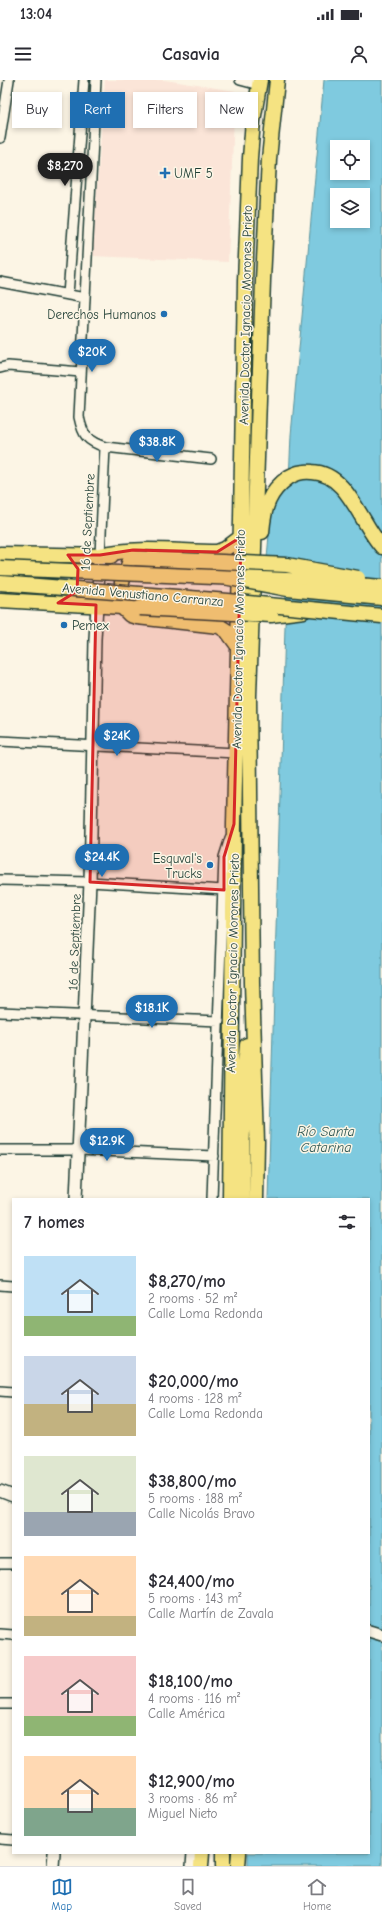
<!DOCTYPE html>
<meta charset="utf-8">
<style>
:root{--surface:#fff;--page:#f2f2f3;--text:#2b2b33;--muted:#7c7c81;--line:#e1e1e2;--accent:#1f6fb2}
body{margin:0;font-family:"Comic Neue",sans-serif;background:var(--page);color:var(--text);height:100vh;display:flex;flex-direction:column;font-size:15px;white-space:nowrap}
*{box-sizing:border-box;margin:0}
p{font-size:13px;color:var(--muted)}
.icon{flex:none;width:22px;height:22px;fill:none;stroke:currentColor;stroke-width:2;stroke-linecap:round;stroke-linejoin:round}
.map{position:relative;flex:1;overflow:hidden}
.drawer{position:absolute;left:12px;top:1118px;width:358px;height:656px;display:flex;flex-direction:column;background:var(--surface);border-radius:0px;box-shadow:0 2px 6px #0003}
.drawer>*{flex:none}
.top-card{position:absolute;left:12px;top:12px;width:358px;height:36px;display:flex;gap:8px}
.fabs{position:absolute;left:330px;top:60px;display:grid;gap:8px}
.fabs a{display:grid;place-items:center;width:40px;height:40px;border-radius:0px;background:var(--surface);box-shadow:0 2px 6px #0003;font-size:20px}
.price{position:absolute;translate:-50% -34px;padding:0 9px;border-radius:14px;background:var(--accent);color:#fff;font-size:13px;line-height:26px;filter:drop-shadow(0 1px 2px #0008)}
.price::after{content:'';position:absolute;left:50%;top:24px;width:12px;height:9px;margin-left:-6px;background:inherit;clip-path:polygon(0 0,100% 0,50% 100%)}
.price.active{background:#222;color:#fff}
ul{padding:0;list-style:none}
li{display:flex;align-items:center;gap:12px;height:100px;padding:0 12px}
li span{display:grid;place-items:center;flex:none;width:112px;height:80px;border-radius:0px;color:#555}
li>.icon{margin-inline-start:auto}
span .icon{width:48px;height:48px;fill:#fffc;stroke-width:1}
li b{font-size:17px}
h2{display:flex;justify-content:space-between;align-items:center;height:48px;padding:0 12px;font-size:17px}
.tag{padding:0 14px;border-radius:0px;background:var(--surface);box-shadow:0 2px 6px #0003;font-size:14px;line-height:36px}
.tag.active{background:var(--accent);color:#fff}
.status{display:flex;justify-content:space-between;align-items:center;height:28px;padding:0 20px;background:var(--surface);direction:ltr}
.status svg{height:11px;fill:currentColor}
header{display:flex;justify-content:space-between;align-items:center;height:52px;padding:0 12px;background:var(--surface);font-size:18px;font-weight:700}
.tabs{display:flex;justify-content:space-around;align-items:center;height:56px;border-top:1px solid var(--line);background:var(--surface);font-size:11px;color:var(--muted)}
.tabs a{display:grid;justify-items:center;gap:2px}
.tabs .active{color:var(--accent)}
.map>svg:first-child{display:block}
.built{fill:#fbe5d8}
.water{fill:#7fcadf;stroke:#59929b;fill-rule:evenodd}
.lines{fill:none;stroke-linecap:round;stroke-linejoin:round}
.minor-casing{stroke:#1f3d34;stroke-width:12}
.tertiary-casing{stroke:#1f3d34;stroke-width:14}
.primary-casing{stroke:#1f3d34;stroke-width:17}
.trunk-casing{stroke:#1f3d34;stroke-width:17}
.minor{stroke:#fcf5e5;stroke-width:9}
.tertiary{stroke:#fcf5e5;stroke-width:11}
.primary{stroke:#f5e382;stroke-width:14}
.trunk{stroke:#f5e382;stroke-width:14}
.primary-bridge-casing{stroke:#1f3d34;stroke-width:17;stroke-linecap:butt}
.trunk-bridge-casing{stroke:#1f3d34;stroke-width:17;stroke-linecap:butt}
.primary-bridge{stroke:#f5e382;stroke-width:14}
.trunk-bridge{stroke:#f5e382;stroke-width:14}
.marked{fill:#d62828;fill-opacity:0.2;stroke:#d62828;stroke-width:3;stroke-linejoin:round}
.poi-dot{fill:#1f6fb2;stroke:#fcf5e5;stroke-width:1.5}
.labels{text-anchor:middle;stroke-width:3;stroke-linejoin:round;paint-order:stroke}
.poi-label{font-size:13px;fill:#1f3d34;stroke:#fcf5e5;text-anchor:start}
.street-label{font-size:13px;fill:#1f3d34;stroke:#fcf5e5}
.water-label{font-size:14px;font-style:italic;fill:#325956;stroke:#fcf5e5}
</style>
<div class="status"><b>13:04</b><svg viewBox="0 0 49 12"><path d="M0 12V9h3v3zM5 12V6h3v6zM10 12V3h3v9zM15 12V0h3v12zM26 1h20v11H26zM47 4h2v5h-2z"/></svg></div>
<header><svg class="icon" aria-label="menu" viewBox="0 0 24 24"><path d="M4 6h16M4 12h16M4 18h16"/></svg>Casavia<svg class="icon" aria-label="person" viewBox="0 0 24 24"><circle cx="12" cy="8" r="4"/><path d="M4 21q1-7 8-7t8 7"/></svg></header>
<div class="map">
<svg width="382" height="1786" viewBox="0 0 382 1786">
<rect width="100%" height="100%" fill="#fcf5e5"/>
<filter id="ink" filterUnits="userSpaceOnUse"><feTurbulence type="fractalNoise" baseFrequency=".025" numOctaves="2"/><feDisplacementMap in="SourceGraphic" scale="8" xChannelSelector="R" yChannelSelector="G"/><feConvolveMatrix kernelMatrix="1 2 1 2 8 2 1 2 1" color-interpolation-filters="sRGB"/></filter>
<g filter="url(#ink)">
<path class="built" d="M 105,0 L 165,0 L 235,11 L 228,182 L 92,176 Z"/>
<path class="water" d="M 324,0 L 382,0 L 382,1786 L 248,1786 L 248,1773 L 369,1773 L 369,1119 L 268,1119 L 287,479 L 267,478 L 270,443 L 278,409 L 289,401 L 291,355 ZM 337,67 L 363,67 L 363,93 L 337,93 ZM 337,115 L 363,115 L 363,141 L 337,141 Z"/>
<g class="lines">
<defs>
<path id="minor" d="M 96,0 L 79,337 C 83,356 87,361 105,367 L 211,379
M 240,0 L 259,5
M 0,58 L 9,0
M 0,202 L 85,218
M 68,215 L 84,0
M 0,288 L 8,286 L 81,292
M 100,475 L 105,367
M 0,661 L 236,673
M 0,800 L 90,802 L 224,810
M 0,932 L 219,941
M 0,1070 L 79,1070 L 214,1076
M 212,1119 L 224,777 L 230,758
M 0,1205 L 13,1206
M 0,1311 L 13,1312
M 0,1483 L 13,1483
M 0,1554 L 13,1555
M 0,1624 L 13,1624
M 0,1759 L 13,1760
M 191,1786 L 192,1773"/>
<path id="tertiary" d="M 76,1119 L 90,802 L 95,559 L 100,475
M 0,1411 L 13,1416
M 369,1551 L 382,1555
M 53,1786 L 54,1773"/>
<path id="primary" d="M 0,474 L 111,476
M 0,520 L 140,528
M 121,524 L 122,502 L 131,478
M 271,535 L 304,531"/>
<path id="trunk" d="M 262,452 C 264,428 268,412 289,397 C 296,393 305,391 312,392 C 348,393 360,443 382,467
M 100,475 C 138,466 178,472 217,472 L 225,469 L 241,457
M 121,526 L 130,535 L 137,537 L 219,546 L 227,551 L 238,566
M 230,1119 L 234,744 L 241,439 L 245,201 L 250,78 L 253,41 L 260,0
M 242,1119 L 243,1008 L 247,965
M 256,1119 L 257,1062 L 252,903 L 249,616 L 263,200 L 269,79 L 277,0
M 201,1786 L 202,1773
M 223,1786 L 223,1773
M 238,1786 L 239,1773"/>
</defs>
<use href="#minor" class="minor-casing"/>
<use href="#tertiary" class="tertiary-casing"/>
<use href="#primary" class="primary-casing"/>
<use href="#trunk" class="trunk-casing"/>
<use href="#minor" class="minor"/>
<use href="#tertiary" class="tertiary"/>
<use href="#primary" class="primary"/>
<use href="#trunk" class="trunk"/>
<defs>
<path id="primary-bridge" d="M 135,478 L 287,485 L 358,498
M 0,488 L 311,501 L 382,507
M 0,503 L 228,521 L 382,536
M 140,528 L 271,535"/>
<path id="trunk-bridge" d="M 229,498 L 288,509 L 382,518"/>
</defs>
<use href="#primary-bridge" class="primary-bridge-casing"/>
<use href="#trunk-bridge" class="trunk-bridge-casing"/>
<use href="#primary-bridge" class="primary-bridge"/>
<use href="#trunk-bridge" class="trunk-bridge"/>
</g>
</g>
<path class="marked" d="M 241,457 L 234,744 L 224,777 L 224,810 L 90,802 L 96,525 L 58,523 L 77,511 L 78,489 L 68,475 L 100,475 L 133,470 L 217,472 Z"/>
<g class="poi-dot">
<path d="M163 87h4v4h4v4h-4v4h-4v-4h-4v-4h4z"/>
<circle cx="164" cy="234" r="4"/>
<circle cx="64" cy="545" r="4"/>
<circle cx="210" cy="785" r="4"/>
</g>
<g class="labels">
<g class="poi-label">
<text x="174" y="98">UMF 5</text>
<text x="156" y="239" text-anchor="end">Derechos Humanos</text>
<text x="72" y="550">Pemex</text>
<text x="202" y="783" text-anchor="end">Esquval's<tspan x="202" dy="15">Trucks</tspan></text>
</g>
<g class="street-label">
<text transform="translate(245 235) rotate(-89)" y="5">Avenida Doctor Ignacio Morones Prieto</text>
<text transform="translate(87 442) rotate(-87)" y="5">16 de Septiembre</text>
<text transform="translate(143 514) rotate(5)" y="5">Avenida Venustiano Carranza</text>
<text transform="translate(238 559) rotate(-89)" y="5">Avenida Doctor Ignacio Morones Prieto</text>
<text transform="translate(74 862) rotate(-88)" y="5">16 de Septiembre</text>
<text transform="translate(232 883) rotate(-89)" y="5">Avenida Doctor Ignacio Morones Prieto</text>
</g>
<g class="water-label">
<text x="326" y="1056">Río Santa<tspan x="326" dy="16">Catarina</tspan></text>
</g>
</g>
</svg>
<div class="fabs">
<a><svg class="icon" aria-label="locate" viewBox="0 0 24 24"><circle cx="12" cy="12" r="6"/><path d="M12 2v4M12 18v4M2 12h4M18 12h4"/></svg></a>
<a><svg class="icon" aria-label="layers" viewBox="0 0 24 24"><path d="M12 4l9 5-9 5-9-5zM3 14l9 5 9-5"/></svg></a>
</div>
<b class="price active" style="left:65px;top:107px">$8,270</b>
<b class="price" style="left:92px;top:293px">$20K</b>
<b class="price" style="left:157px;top:383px">$38.8K</b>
<b class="price" style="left:117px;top:677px">$24K</b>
<b class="price" style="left:102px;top:798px">$24.4K</b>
<b class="price" style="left:152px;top:949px">$18.1K</b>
<b class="price" style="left:107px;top:1082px">$12.9K</b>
<div class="top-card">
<a class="tag">Buy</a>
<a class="tag active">Rent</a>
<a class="tag">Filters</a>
<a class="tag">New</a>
</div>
<section class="drawer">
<h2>7 homes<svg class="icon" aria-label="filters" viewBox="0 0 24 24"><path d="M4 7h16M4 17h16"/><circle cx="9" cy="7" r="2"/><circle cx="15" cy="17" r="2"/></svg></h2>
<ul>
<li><span style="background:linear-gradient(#bfe0f5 75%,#8fb573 0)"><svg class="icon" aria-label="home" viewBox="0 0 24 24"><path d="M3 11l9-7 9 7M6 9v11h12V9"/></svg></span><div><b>$8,270/mo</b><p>2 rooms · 52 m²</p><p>Calle Loma Redonda</p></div></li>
<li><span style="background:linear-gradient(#c9d6e8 60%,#c2b280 0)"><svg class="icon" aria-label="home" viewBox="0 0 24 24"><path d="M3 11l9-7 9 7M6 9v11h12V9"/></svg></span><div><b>$20,000/mo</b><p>4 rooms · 128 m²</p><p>Calle Loma Redonda</p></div></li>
<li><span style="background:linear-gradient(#dfe7d0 70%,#9aa5b1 0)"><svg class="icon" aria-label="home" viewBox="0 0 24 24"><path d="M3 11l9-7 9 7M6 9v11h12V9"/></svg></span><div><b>$38,800/mo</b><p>5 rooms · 188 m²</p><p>Calle Nicolás Bravo</p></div></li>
<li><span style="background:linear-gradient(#ffd9b3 75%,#c2b280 0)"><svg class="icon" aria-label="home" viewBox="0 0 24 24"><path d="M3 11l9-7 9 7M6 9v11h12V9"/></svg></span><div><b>$24,400/mo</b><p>5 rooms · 143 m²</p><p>Calle Martín de Zavala</p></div></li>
<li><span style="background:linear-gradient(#f6c9c9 75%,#8fb573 0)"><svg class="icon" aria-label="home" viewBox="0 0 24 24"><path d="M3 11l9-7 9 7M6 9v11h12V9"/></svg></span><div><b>$18,100/mo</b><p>4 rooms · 116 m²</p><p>Calle América</p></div></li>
<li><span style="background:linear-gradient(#ffd9b3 65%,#7fa58c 0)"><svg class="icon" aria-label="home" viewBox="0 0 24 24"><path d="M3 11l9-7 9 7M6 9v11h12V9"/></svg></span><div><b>$12,900/mo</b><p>3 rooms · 86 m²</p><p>Miguel Nieto</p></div></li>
</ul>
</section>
</div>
<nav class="tabs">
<a class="active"><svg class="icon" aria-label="map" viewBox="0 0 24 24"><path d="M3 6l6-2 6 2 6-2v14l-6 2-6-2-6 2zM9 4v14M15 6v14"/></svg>Map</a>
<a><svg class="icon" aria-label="saved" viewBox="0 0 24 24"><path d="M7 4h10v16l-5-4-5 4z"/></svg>Saved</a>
<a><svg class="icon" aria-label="home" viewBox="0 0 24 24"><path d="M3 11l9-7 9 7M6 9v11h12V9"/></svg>Home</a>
</nav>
